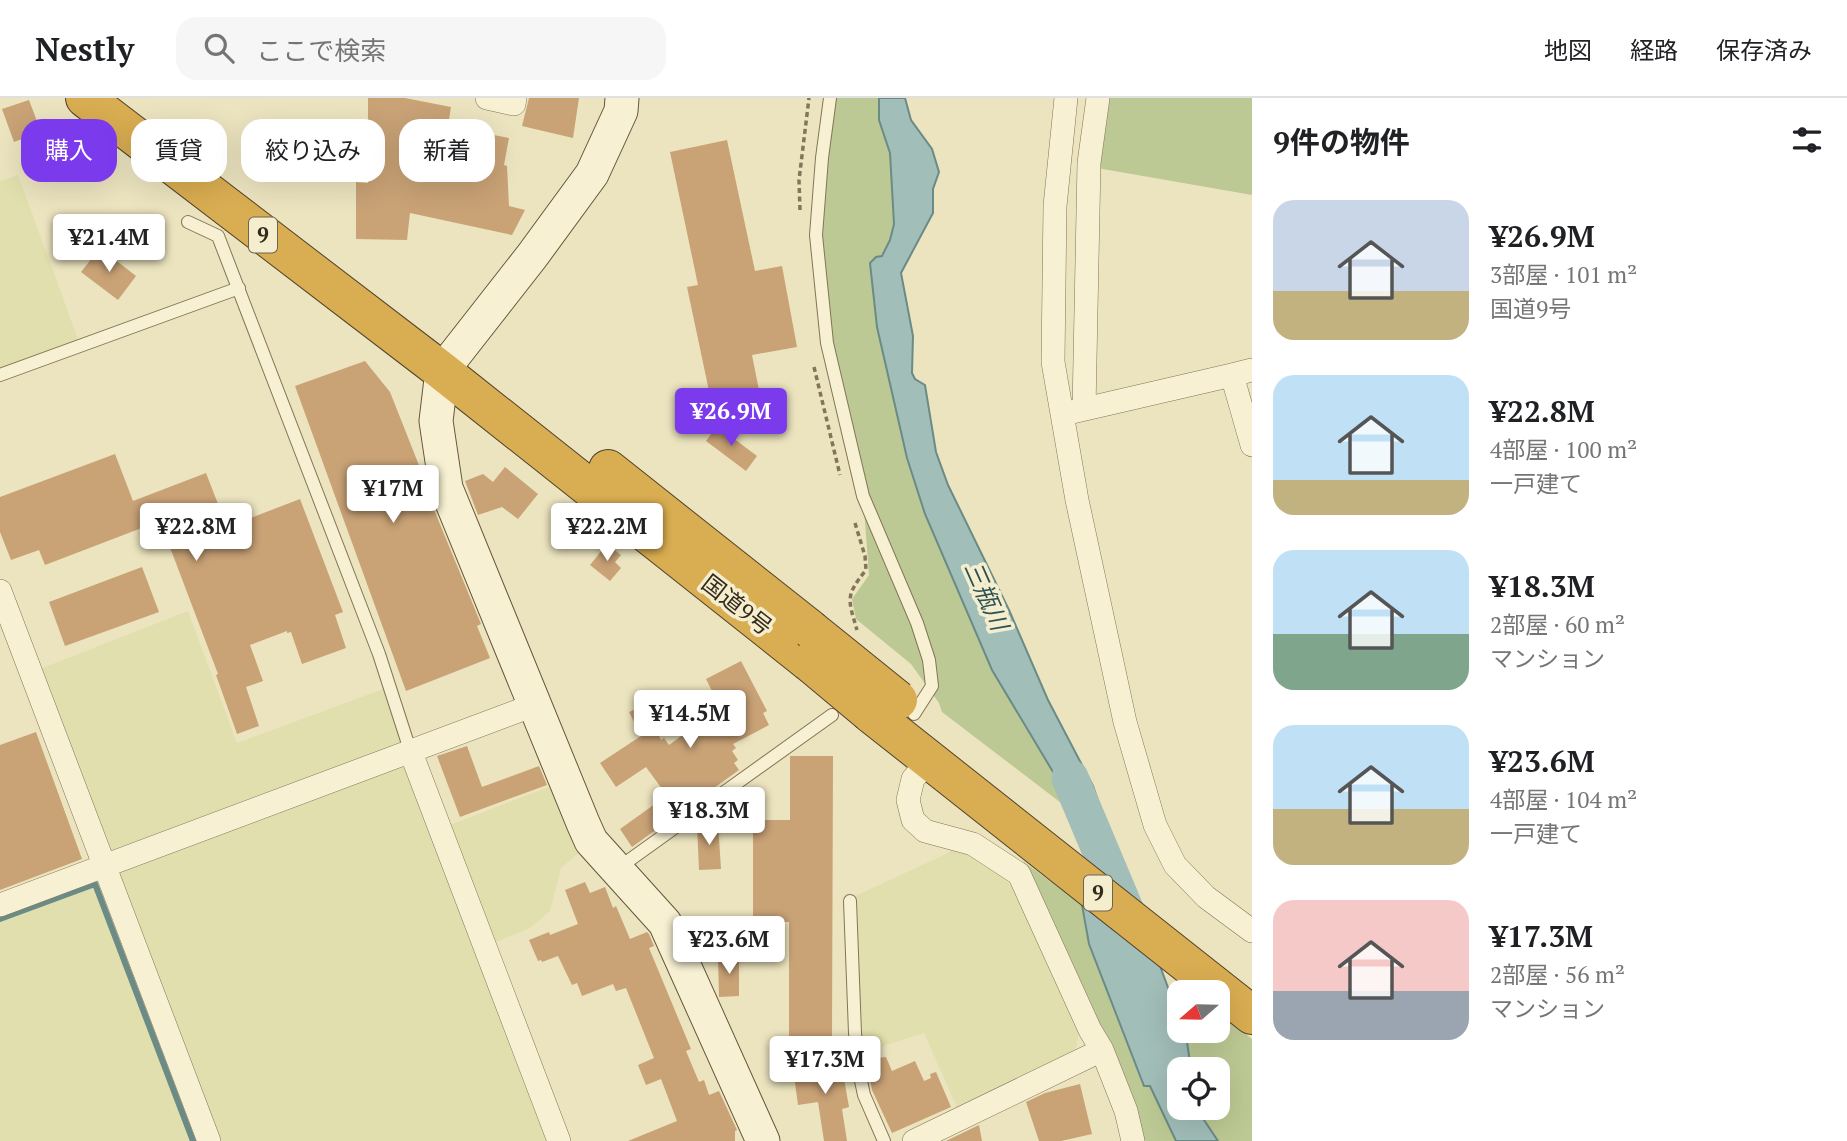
<!DOCTYPE html>
<html lang="ja">
<meta charset="utf-8">
<style>
:root{--surface:#fff;--page:#f6f6f6;--text:#202124;--muted:#757577;--line:#e0e0e0;--accent:#7c3aed}
body{margin:0;font-family:"PT Serif","Noto Sans JP",serif;background:var(--page);color:var(--text);height:100vh;display:flex;flex-direction:column;font-size:26px;white-space:nowrap}
*{box-sizing:border-box;margin:0}
p{font-size:23px;color:var(--muted)}
.icon{flex:none;width:38px;height:38px;fill:none;stroke:currentColor;stroke-width:2;stroke-linecap:round;stroke-linejoin:round}
.map{position:relative;flex:1;overflow:hidden}
.sheet{display:flex;flex-direction:column;background:var(--surface);width:595px}
.sheet>*{flex:none}
.top-card{position:absolute;left:21px;top:21px;width:665px;height:63px;display:flex;gap:14px}
.needle{width:46px;rotate:250deg}
.tools{position:absolute;left:1167px;top:882px;display:grid;gap:14px}
.tools a{display:grid;place-items:center;width:63px;height:63px;border-radius:14px;background:var(--surface);box-shadow:0 7px 28px #0002;font-size:35px}
.price{position:absolute;translate:-50% -60px;padding:0 16px;border-radius:7px;background:#fff;color:#222;font-size:23px;line-height:46px;filter:drop-shadow(0 2px 4px #0008)}
.price::after{content:'';position:absolute;left:50%;top:42px;width:21px;height:16px;margin-left:-10px;background:inherit;clip-path:polygon(0 0,100% 0,50% 100%)}
.price.active{background:var(--accent);color:#fff}
ul{padding:0;list-style:none}
li{display:flex;align-items:center;gap:21px;height:175px;padding:0 21px}
li span{display:grid;place-items:center;flex:none;width:196px;height:140px;border-radius:21px;color:#555}
li>.icon{margin-inline-start:auto}
span .icon{width:84px;height:84px;fill:#fffc;stroke-width:1}
li b{font-size:30px}
h2{display:flex;justify-content:space-between;align-items:center;height:84px;padding:0 21px;font-size:30px}
.chip{padding:0 24px;border-radius:21px;background:var(--surface);box-shadow:0 7px 28px #0002;font-size:24px;line-height:63px}
.chip.active{background:var(--accent);color:#fff}
header{display:flex;align-items:center;gap:42px;box-sizing:border-box;height:98px;padding:0 35px;background:var(--surface);border-bottom:2px solid var(--line)}
header strong{font-size:33px}
nav{display:flex;gap:38px;margin-inline-start:auto;font-size:24px}
.search{width:490px;height:63px;background:var(--page);display:flex;align-items:center;gap:18px;box-sizing:border-box;padding:0 24px;border-radius:21px;color:var(--muted);font-size:26px}
main{display:flex;flex:1;min-height:0}
.map>svg:first-child{display:block}
.farmland{fill:#e1dfad}
.green{fill:#bdc994}
.water{fill:#a2beb9;stroke:#6a8b86;stroke-width:2}
.lines{fill:none;stroke-linecap:round;stroke-linejoin:round}
.stream{stroke:#6a8b86;stroke-width:6}
.river{stroke:#a2beb9;stroke-width:37}
.building{fill:#c9a276}
.lane-casing{stroke:#847458;stroke-width:14}
.street-casing{stroke:#847458;stroke-width:24}
.secondary-casing{stroke:#65553c;stroke-width:35}
.highway-casing{stroke:#51422d;stroke-width:40}
.path{stroke:#847458;stroke-width:3.5;stroke-dasharray:5 3.5;stroke-linecap:butt}
.lane{stroke:#f7f0d2;stroke-width:12}
.street{stroke:#f7f0d2;stroke-width:23}
.secondary{stroke:#f7f0d2;stroke-width:33}
.highway{stroke:#d9ad51;stroke-width:38}
.highway-bridge-casing{stroke:#51422d;stroke-width:40;stroke-linecap:butt}
.highway-bridge{stroke:#d9ad51;stroke-width:38}
.labels{text-anchor:middle;stroke-width:7;stroke-linejoin:round;paint-order:stroke}
.shield{fill:#f4edce;stroke:#6e6451;stroke-width:2}
.shield-label{font-size:21px;font-weight:bold;fill:#342a1c}
.street-label{font-size:23px;fill:#342a1c;stroke:#f4edce}
.water-label{font-size:24px;font-style:italic;fill:#2c5153;stroke:#f4edce}
</style>
<header>
<strong>Nestly</strong>
<div class="search"><svg class="icon" aria-label="search" viewBox="0 0 24 24"><circle cx="10" cy="10" r="6"/><path d="M15 15l6 6"/></svg>ここで検索</div>
<nav><a>地図</a><a>経路</a><a>保存済み</a></nav>
</header>
<main>
<div class="map">
<svg width="1252" height="1043" viewBox="0 0 1252 1043">
<rect width="100%" height="100%" fill="#ece4bf"/>
<path class="farmland" d="M 18,77 L 79,244 L 0,271 L 0,83 Z
M 188,513 L 237,645 L 386,590 L 402,648 L 114,760 L 40,571 Z
M 401,658 L 551,1043 L 215,1043 L 115,768 Z
M 559,685 L 588,747 L 561,770 L 550,813 L 530,830 L 491,846 L 447,728 Z
M 955,749 L 972,755 L 999,774 L 1011,788 L 1079,933 L 1076,951 L 959,1014 L 924,935 L 861,955 L 853,799 L 946,756 Z
M 97,780 L 197,1043 L 0,1043 L 0,812 Z"/>
<path class="green" d="M 834,0 L 879,0 L 879,22 L 890,55 L 894,126 L 890,142 L 882,159 L 876,159 L 870,165 L 877,229 L 968,514 L 992,572 L 1068,699 L 1073,714 L 942,614 L 939,605 L 911,566 L 856,521 L 852,501 L 869,477 L 861,371 L 830,240 L 822,177 L 821,107 Z
M 1103,0 L 1252,0 L 1252,97 L 1097,70 Z
M 1023,763 L 1082,807 L 1089,846 L 1144,988 L 1150,988 L 1176,1043 L 1140,1043 L 1065,855 Z
M 1218,914 L 1252,941 L 1252,1043 L 1218,1043 L 1196,1010 L 1218,1010 L 1218,971 L 1191,971 L 1184,933 L 1218,933 Z"/>
<path class="water" d="M 879,0 L 905,0 L 911,22 L 932,51 L 939,74 L 933,91 L 933,115 L 901,175 L 913,238 L 912,275 L 915,281 L 925,287 L 936,354 L 948,387 L 1009,512 L 1048,602 L 1093,688 L 1112,744 L 1073,714 L 1068,699 L 992,572 L 925,416 L 907,360 L 877,229 L 870,165 L 876,159 L 882,158 L 890,142 L 894,126 L 890,55 L 879,22 Z
M 1082,807 L 1160,868 L 1179,919 L 1180,933 L 1184,933 L 1186,937 L 1191,971 L 1180,971 L 1180,1010 L 1196,1010 L 1218,1043 L 1176,1043 L 1150,988 L 1144,988 L 1089,846 Z"/>
<g class="lines">
<path class="stream" d="M 0,821 L 95,786 L 193,1043"/>
<path class="river" d="M 1070,680 L 1133,830"/>
</g>
<path class="building" d="M 368,0 L 405,0 L 451,9 L 448,28 L 509,40 L 504,67 L 507,68 L 509,108 L 525,112 L 512,137 L 410,115 L 407,142 L 356,141 L 356,84 L 368,85 Z
M 529,0 L 579,0 L 573,40 L 522,28 Z
M 29,2 L 41,34 L 14,44 L 2,11 Z
M 727,42 L 755,173 L 782,168 L 797,249 L 752,257 L 762,307 L 750,310 L 752,319 L 716,326 L 687,189 L 698,187 L 670,54 Z
M 100,150 L 136,178 L 118,202 L 81,174 Z
M 365,263 L 390,294 L 426,385 L 428,397 L 481,526 L 477,528 L 490,560 L 406,593 L 295,288 Z
M 717,328 L 757,358 L 746,373 L 706,343 Z
M 115,356 L 133,403 L 206,375 L 227,429 L 300,401 L 343,514 L 335,517 L 346,550 L 302,566 L 291,534 L 287,535 L 287,533 L 250,547 L 263,583 L 246,589 L 259,628 L 237,636 L 216,577 L 218,576 L 160,423 L 45,467 L 39,452 L 11,462 L 0,434 L 0,399 Z
M 505,369 L 538,396 L 518,421 L 502,409 L 478,417 L 465,383 L 483,376 L 493,384 Z
M 607,446 L 621,457 L 615,464 L 621,470 L 610,483 L 590,467 Z
M 142,469 L 159,514 L 65,548 L 49,504 Z
M 741,563 L 767,613 L 763,615 L 769,627 L 733,646 L 736,650 L 732,653 L 738,662 L 734,665 L 739,672 L 632,749 L 620,731 L 662,701 L 660,698 L 665,695 L 646,669 L 616,689 L 600,665 L 641,638 L 629,614 L 644,607 L 661,642 L 664,640 L 669,647 L 695,628 L 687,611 L 714,597 L 706,581 Z
M 36,634 L 82,761 L 0,792 L 0,647 Z
M 467,648 L 482,689 L 539,668 L 547,687 L 460,719 L 437,658 Z
M 790,658 L 833,658 L 832,939 L 789,939 L 789,824 L 753,824 L 753,722 L 790,722 Z
M 718,725 L 721,771 L 699,772 L 697,726 Z
M 585,784 L 590,795 L 605,789 L 613,810 L 616,808 L 630,841 L 647,834 L 649,836 L 654,848 L 649,850 L 691,951 L 686,953 L 699,984 L 704,982 L 709,997 L 719,993 L 737,1032 L 735,1033 L 735,1043 L 628,1043 L 677,1023 L 661,981 L 646,987 L 638,967 L 654,960 L 626,890 L 616,893 L 613,886 L 582,898 L 577,885 L 572,887 L 558,858 L 542,864 L 541,862 L 538,863 L 529,842 L 549,834 L 550,837 L 578,826 L 565,792 Z
M 718,858 L 739,858 L 739,898 L 719,899 Z
M 886,959 L 892,973 L 915,963 L 924,983 L 931,980 L 930,976 L 936,974 L 951,1009 L 892,1035 L 872,992 L 867,961 Z
M 841,964 L 849,1009 L 842,1011 L 847,1043 L 824,1043 L 818,1004 L 798,1007 L 793,970 Z
M 1080,986 L 1092,1036 L 1061,1043 L 1039,1043 L 1026,1004 L 1045,995 Z
M 979,1027 L 982,1043 L 946,1043 Z"/>
<g class="lines">
<defs>
<path id="lane" d="M 830,0 L 822,60 L 816,137 L 827,245 L 863,398 L 917,525 L 929,562 L 932,588 L 914,616
M 188,124 L 218,138 L 379,556 L 410,652
M 0,277 L 239,190
M 617,771 L 832,617
M 850,803 L 855,935 L 860,978 L 864,997 L 884,1043"/>
<path id="street" d="M 487,0 L 514,6 L 515,0
M 1066,0 L 1055,108 L 1053,264 L 1077,402 L 1125,624 L 1155,727 L 1175,767 L 1206,799 L 1252,833
M 1252,272 L 1232,277 L 1252,347
M 1084,311 L 1089,65 L 1098,0
M 1072,314 L 1232,277
M 0,493 L 209,1043
M 410,652 L 559,1043
M 0,807 L 534,607
M 1102,952 L 1126,1013 L 1133,1043
M 914,1043 L 1102,952 L 1090,932 L 1019,776 L 973,746 L 925,733 L 913,722 L 908,702 L 913,681 L 929,662"/>
<path id="secondary" d="M 622,0 L 621,13 L 592,76 L 532,158 L 442,273 L 436,323 L 446,390 L 583,725 L 591,743 L 665,825 L 763,1043"/>
<path id="highway" d="M 85,0 L 442,273 L 809,564
M 608,371 L 810,531
M 870,615 L 1252,917"/>
</defs>
<use href="#lane" class="lane-casing"/>
<use href="#street" class="street-casing"/>
<use href="#secondary" class="secondary-casing"/>
<use href="#highway" class="highway-casing"/>
<path class="path" d="M 800,112 L 799,82 L 809,0
M 814,269 L 840,377
M 855,425 L 865,458 L 866,472 C 845,498 848,501 857,532"/>
<use href="#lane" class="lane"/>
<use href="#street" class="street"/>
<use href="#secondary" class="secondary"/>
<use href="#highway" class="highway"/>
<defs>
<path id="highway-bridge" d="M 810,531 L 898,602
M 809,564 L 870,615"/>
</defs>
<use href="#highway-bridge" class="highway-bridge-casing"/>
<use href="#highway-bridge" class="highway-bridge"/>
</g>
<g class="labels">
<g class="shield">
<rect x="249" y="119.5" width="28" height="35" rx="5"/>
<rect x="1084" y="777.5" width="28" height="35" rx="5"/>
</g>
<g class="shield-label">
<text x="263" y="144">9</text>
<text x="1098" y="802">9</text>
</g>
<g class="street-label">
<text transform="translate(737 507) rotate(38)" y="8">国道9号</text>
</g>
<g class="water-label">
<text transform="translate(986 498) rotate(66)" y="8">三瓶川</text>
</g>
</g>
</svg>
<div class="tools">
<a><svg class="needle" viewBox="-14 -14 28 28"><path d="M0-13l5 13h-10z" fill="#e53935"/><path d="M0 13l5-13h-10z" fill="#757577"/></svg></a>
<a><svg class="icon" aria-label="locate" viewBox="0 0 24 24"><circle cx="12" cy="12" r="6"/><path d="M12 2v4M12 18v4M2 12h4M18 12h4"/></svg></a>
</div>
<b class="price" style="left:109px;top:176px">¥21.4M</b>
<b class="price active" style="left:731px;top:350px">¥26.9M</b>
<b class="price" style="left:393px;top:427px">¥17M</b>
<b class="price" style="left:196px;top:465px">¥22.8M</b>
<b class="price" style="left:607px;top:465px">¥22.2M</b>
<b class="price" style="left:690px;top:652px">¥14.5M</b>
<b class="price" style="left:709px;top:749px">¥18.3M</b>
<b class="price" style="left:729px;top:878px">¥23.6M</b>
<b class="price" style="left:825px;top:998px">¥17.3M</b>
<div class="top-card">
<a class="chip active">購入</a>
<a class="chip">賃貸</a>
<a class="chip">絞り込み</a>
<a class="chip">新着</a>
</div>
</div>
<section class="sheet">
<h2>9件の物件<svg class="icon" aria-label="filters" viewBox="0 0 24 24"><path d="M4 7h16M4 17h16"/><circle cx="9" cy="7" r="2"/><circle cx="15" cy="17" r="2"/></svg></h2>
<ul>
<li><span style="background:linear-gradient(#c9d6e8 65%,#c2b280 0)"><svg class="icon" aria-label="home" viewBox="0 0 24 24"><path d="M3 11l9-7 9 7M6 9v11h12V9"/></svg></span><div><b>¥26.9M</b><p>3部屋 · 101 m²</p><p>国道9号</p></div></li>
<li><span style="background:linear-gradient(#bfe0f5 75%,#c2b280 0)"><svg class="icon" aria-label="home" viewBox="0 0 24 24"><path d="M3 11l9-7 9 7M6 9v11h12V9"/></svg></span><div><b>¥22.8M</b><p>4部屋 · 100 m²</p><p>一戸建て</p></div></li>
<li><span style="background:linear-gradient(#bfe0f5 60%,#7fa58c 0)"><svg class="icon" aria-label="home" viewBox="0 0 24 24"><path d="M3 11l9-7 9 7M6 9v11h12V9"/></svg></span><div><b>¥18.3M</b><p>2部屋 · 60 m²</p><p>マンション</p></div></li>
<li><span style="background:linear-gradient(#bfe0f5 60%,#c2b280 0)"><svg class="icon" aria-label="home" viewBox="0 0 24 24"><path d="M3 11l9-7 9 7M6 9v11h12V9"/></svg></span><div><b>¥23.6M</b><p>4部屋 · 104 m²</p><p>一戸建て</p></div></li>
<li><span style="background:linear-gradient(#f6c9c9 65%,#9aa5b1 0)"><svg class="icon" aria-label="home" viewBox="0 0 24 24"><path d="M3 11l9-7 9 7M6 9v11h12V9"/></svg></span><div><b>¥17.3M</b><p>2部屋 · 56 m²</p><p>マンション</p></div></li>
</ul>
</section>
</main>
